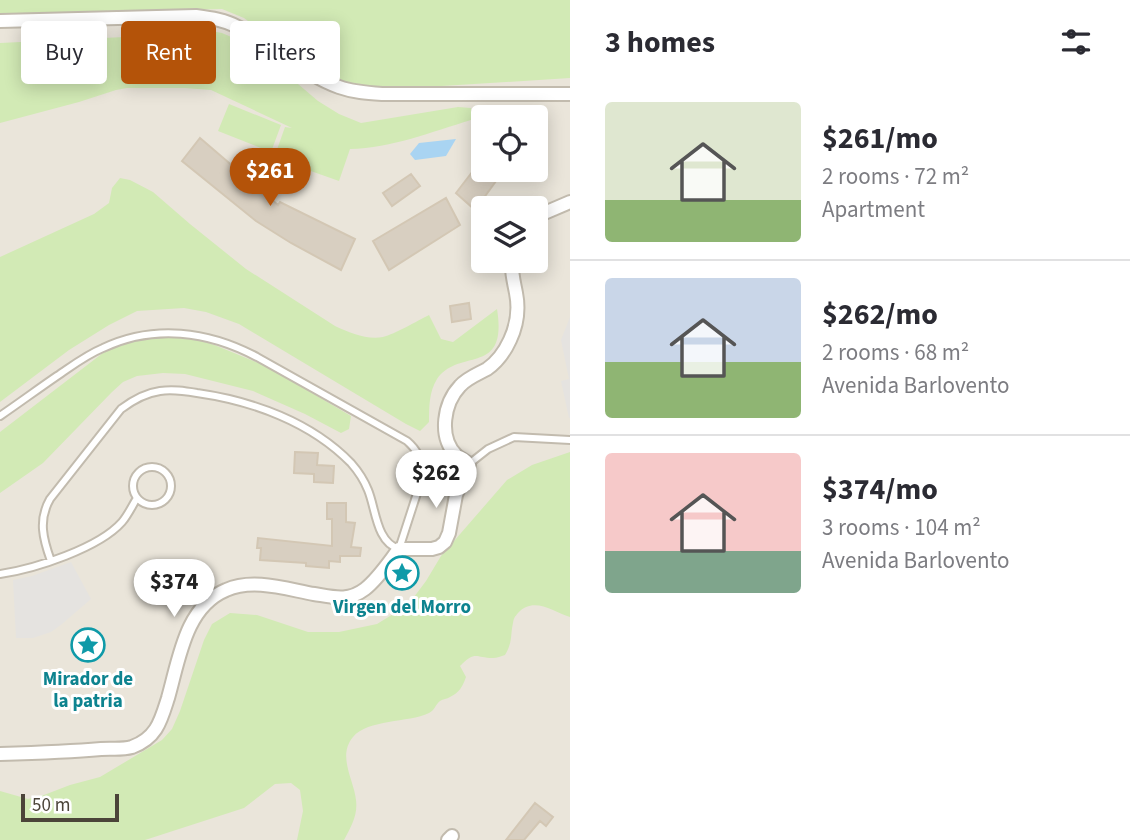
<!DOCTYPE html>
<meta charset="utf-8">
<style>
:root{--surface:#fff;--page:#f7f7f7;--text:#2b2b33;--muted:#7c7c81;--line:#e1e1e2;--accent:#b45309}
body{margin:0;font-family:"Source Sans 3",sans-serif;background:var(--page);color:var(--text);height:100vh;display:flex;flex-direction:column;font-size:26px;white-space:nowrap}
*{box-sizing:border-box;margin:0}
p{font-size:23px;color:var(--muted)}
.icon{flex:none;width:38px;height:38px;fill:none;stroke:currentColor;stroke-width:2;stroke-linecap:round;stroke-linejoin:round}
.map{position:relative;flex:1;overflow:hidden}
.side{display:flex;flex-direction:column;background:var(--surface);width:560px}
.side>*{flex:none}
.top-card{position:absolute;left:21px;top:21px;width:443px;height:63px;display:flex;gap:14px}
.controls{position:absolute;left:471px;top:105px;display:grid;gap:14px}
.controls a{display:grid;place-items:center;width:77px;height:77px;border-radius:7px;background:var(--surface);box-shadow:0 4px 18px #0003;font-size:35px}
.scale{position:absolute;left:21px;bottom:18px;width:98px;box-sizing:border-box;padding-left:7px;border:4px solid #4b4439;border-top:0;font-size:19px;line-height:24px;white-space:nowrap;color:#4b4439;-webkit-text-stroke:5px #fff;paint-order:stroke}
.price{position:absolute;translate:-50% -60px;padding:0 16px;border-radius:24px;background:#fff;color:#222;font-size:23px;line-height:46px;filter:drop-shadow(0 2px 4px #0008)}
.price::after{content:'';position:absolute;left:50%;top:42px;width:21px;height:16px;margin-left:-10px;background:inherit;clip-path:polygon(0 0,100% 0,50% 100%)}
.price.active{background:var(--accent);color:#fff}
ul{padding:0;list-style:none}
li{display:flex;align-items:center;gap:21px;height:175px;padding:0 35px}
li+li{border-top:2px solid var(--line)}
li span{display:grid;place-items:center;flex:none;width:196px;height:140px;border-radius:7px;color:#555}
li>.icon{margin-inline-start:auto}
span .icon{width:84px;height:84px;fill:#fffc;stroke-width:1}
li b{font-size:30px}
h2{display:flex;justify-content:space-between;align-items:center;height:84px;padding:0 35px;font-size:30px}
.pill{padding:0 24px;border-radius:7px;background:var(--surface);box-shadow:0 4px 18px #0003;font-size:24px;line-height:63px}
.pill.active{background:var(--accent);color:#fff}
main{display:flex;flex:1;min-height:0}
.map>svg:first-child{display:block}
.residential{fill:#eae5da;fill-rule:evenodd}
.green{fill:#d2eab5}
.parking{fill:#e5e3e0}
.water{fill:#a9d4f2}
.building{fill:#d8cfc1;stroke:#d3c7b4;stroke-width:2}
.lines{fill:none;stroke-linecap:round;stroke-linejoin:round}
.lane-casing{stroke:#c2bbae;stroke-width:10}
.street-casing{stroke:#c2bbae;stroke-width:16}
.lane{stroke:#fff;stroke-width:6}
.street{stroke:#fff;stroke-width:12}
.labels{text-anchor:middle;stroke-width:6;stroke-linejoin:round;paint-order:stroke}
.culture-label{font-size:19px;font-weight:bold;fill:#0d838f;stroke:#fff}
</style>
<main>
<div class="map">
<svg width="570" height="840" viewBox="0 0 570 840">
<rect width="100%" height="100%" fill="#f6f3ec"/>
<path class="residential" d="M 0,0 L 570,0 L 570,840 L 0,840 ZM 483,117 L 536,117 L 536,170 L 483,170 ZM 483,208 L 536,208 L 536,261 L 483,261 Z"/>
<path class="green" d="M 0,0 L 570,0 L 570,78 L 426,87 L 365,93 L 325,78 L 244,18 L 222,9 L 99,12 L 0,17 Z
M 211,31 L 222,33 L 243,42 L 298,84 L 318,101 L 339,114 L 361,123 L 458,107 L 471,108 L 471,120 C 431,132 392,148 350,149 L 339,181 L 274,158 L 285,127 L 292,128 L 211,90 L 185,88 L 127,88 L 116,90 L 79,102 L 0,123 L 0,43 L 187,34 Z
M 229,104 L 281,125 L 271,152 L 218,131 Z
M 120,178 L 130,180 L 153,192 L 190,224 L 246,269 L 335,326 C 350,333 367,340 383,337 C 395,334 417,321 429,315 L 441,339 L 453,342 L 497,309 C 508,377 459,347 437,379 C 429,392 429,407 429,422 L 420,431 L 406,424 L 239,324 L 206,312 L 184,308 L 137,311 L 109,325 L 69,350 L 0,402 L 0,257 L 94,214 L 109,203 L 112,188 Z
M 160,332 L 195,338 L 217,346 L 268,367 L 351,416 L 349,429 L 341,433 L 305,414 L 253,391 L 185,374 L 163,373 L 137,376 L 123,382 L 112,392 L 43,463 L 0,493 L 0,432 L 112,346 Z
M 570,452 L 570,617 C 553,612 534,596 518,613 C 515,617 514,617 513,623 C 510,637 513,641 505,655 C 501,656 497,658 493,658 C 475,658 476,650 460,666 L 466,677 C 463,686 459,693 450,697 C 447,699 443,699 440,701 C 435,705 435,710 429,713 C 408,723 368,719 353,737 C 337,756 354,780 356,800 C 358,815 351,827 344,840 L 297,840 L 303,811 L 300,790 L 291,783 L 275,784 L 244,808 L 145,840 L 0,840 L 0,791 L 28,799 L 44,795 L 70,785 L 100,777 L 162,740 L 172,729 L 180,711 L 204,640 L 212,624 L 230,613 L 257,615 L 308,632 L 339,632 L 377,624 L 403,608 L 411,601 L 426,581 L 441,556 L 507,480 L 532,465 Z"/>
<path class="parking" d="M 570,317 L 570,418 L 569,418 L 561,381 L 569,379 L 561,340 Z
M 71,562 L 91,599 L 62,624 L 51,632 L 33,638 L 16,638 L 13,580 L 32,576 Z"/>
<path class="water" d="M 456,139 L 446,156 L 415,160 L 410,154 L 419,143 Z"/>
<path class="building" d="M 200,138 L 278,205 L 280,202 L 355,239 L 341,270 L 291,243 L 256,221 L 182,161 Z
M 483,158 L 483,170 L 504,170 L 475,210 L 456,193 Z
M 411,174 L 420,186 L 392,206 L 383,193 Z
M 446,198 L 460,225 L 389,270 L 373,241 Z
M 469,303 L 471,319 L 452,322 L 450,306 Z
M 295,452 L 318,453 L 317,465 L 334,466 L 333,483 L 314,482 L 314,474 L 294,473 Z
M 327,503 L 346,503 L 346,522 L 355,523 L 351,547 L 361,548 L 360,556 L 340,556 L 340,562 L 329,561 L 329,568 L 306,566 L 306,563 L 260,560 L 261,548 L 257,548 L 258,538 L 332,546 L 332,519 L 327,519 Z
M 535,803 L 553,817 L 546,826 L 540,821 L 524,840 L 506,840 Z"/>
<g class="lines">
<defs>
<path id="lane" d="M 0,416 C 19,403 38,389 57,376 C 72,366 86,355 103,348 C 154,324 208,331 257,357 L 407,441 C 420,452 424,465 421,481 L 399,549 C 376,542 376,509 368,490 C 364,480 358,471 351,463 C 311,422 253,401 197,393 C 185,391 173,389 160,391 C 145,393 133,400 121,409 L 50,499 C 38,520 43,539 51,561
M 469,464 L 488,449 L 514,437 L 570,440
M133 486a19 19 0 1 1 38 0a19 19 0 1 1-38 0Z
M 0,574 C 35,569 99,548 122,522 C 128,515 132,506 137,498"/>
<path id="street" d="M 0,21 L 196,16 C 211,18 225,20 238,27 C 274,43 302,74 339,87 C 353,92 367,93 382,94 L 570,94
M 536,219 L 542,214 L 570,202
M 0,754 C 34,753 67,752 101,749 C 112,748 121,750 132,747 C 157,738 161,720 168,698 C 179,660 185,607 226,590 C 253,578 286,589 314,594 C 333,597 348,602 365,589 C 378,579 389,562 399,549 L 432,549 L 439,547 L 445,542 L 449,533 L 456,495 L 469,464 C 465,461 459,458 456,455 C 438,436 444,403 460,386 C 467,378 478,374 487,369 C 497,362 505,351 510,340 C 517,325 519,308 516,293 C 514,282 511,272 512,261
M 448,840 L 452,836"/>
</defs>
<use href="#lane" class="lane-casing"/>
<use href="#street" class="street-casing"/>
<use href="#lane" class="lane"/>
<use href="#street" class="street"/>
</g>
<defs>
<symbol id="sight-ring" viewBox="-11 -11 22 22"><circle r="9.5" fill="#fff" stroke="#0f9aa8" stroke-width="1.5"/><path d="M0-6L1.8-2.2L6-1.7L2.9 1.2L3.7 5.4L0 3.3L-3.7 5.4L-2.9 1.2L-6-1.7L-1.8-2.2Z" fill="#0f9aa8"/></symbol>
</defs>
<g fill-rule="evenodd">
<use href="#sight-ring" x="383" y="554" width="38" height="38"/>
<use href="#sight-ring" x="69" y="626" width="38" height="38"/>
</g>
<g class="labels">
<g class="culture-label">
<text x="402" y="613">Virgen del Morro</text>
<text x="88" y="685">Mirador de<tspan x="88" dy="22">la patria</tspan></text>
</g>
</g>
</svg>
<div class="controls">
<a><svg class="icon" aria-label="locate" viewBox="0 0 24 24"><circle cx="12" cy="12" r="6"/><path d="M12 2v4M12 18v4M2 12h4M18 12h4"/></svg></a>
<a><svg class="icon" aria-label="layers" viewBox="0 0 24 24"><path d="M12 4l9 5-9 5-9-5zM3 14l9 5 9-5"/></svg></a>
</div>
<div class="scale">50 m</div>
<b class="price active" style="left:270px;top:208px">$261</b>
<b class="price" style="left:436px;top:510px">$262</b>
<b class="price" style="left:174px;top:619px">$374</b>
<div class="top-card">
<a class="pill">Buy</a>
<a class="pill active">Rent</a>
<a class="pill">Filters</a>
</div>
</div>
<section class="side">
<h2>3 homes<svg class="icon" aria-label="filters" viewBox="0 0 24 24"><path d="M4 7h16M4 17h16"/><circle cx="9" cy="7" r="2"/><circle cx="15" cy="17" r="2"/></svg></h2>
<ul>
<li><span style="background:linear-gradient(#dfe7d0 70%,#8fb573 0)"><svg class="icon" aria-label="home" viewBox="0 0 24 24"><path d="M3 11l9-7 9 7M6 9v11h12V9"/></svg></span><div><b>$261/mo</b><p>2 rooms · 72 m²</p><p>Apartment</p></div></li>
<li><span style="background:linear-gradient(#c9d6e8 60%,#8fb573 0)"><svg class="icon" aria-label="home" viewBox="0 0 24 24"><path d="M3 11l9-7 9 7M6 9v11h12V9"/></svg></span><div><b>$262/mo</b><p>2 rooms · 68 m²</p><p>Avenida Barlovento</p></div></li>
<li><span style="background:linear-gradient(#f6c9c9 70%,#7fa58c 0)"><svg class="icon" aria-label="home" viewBox="0 0 24 24"><path d="M3 11l9-7 9 7M6 9v11h12V9"/></svg></span><div><b>$374/mo</b><p>3 rooms · 104 m²</p><p>Avenida Barlovento</p></div></li>
</ul>
</section>
</main>
